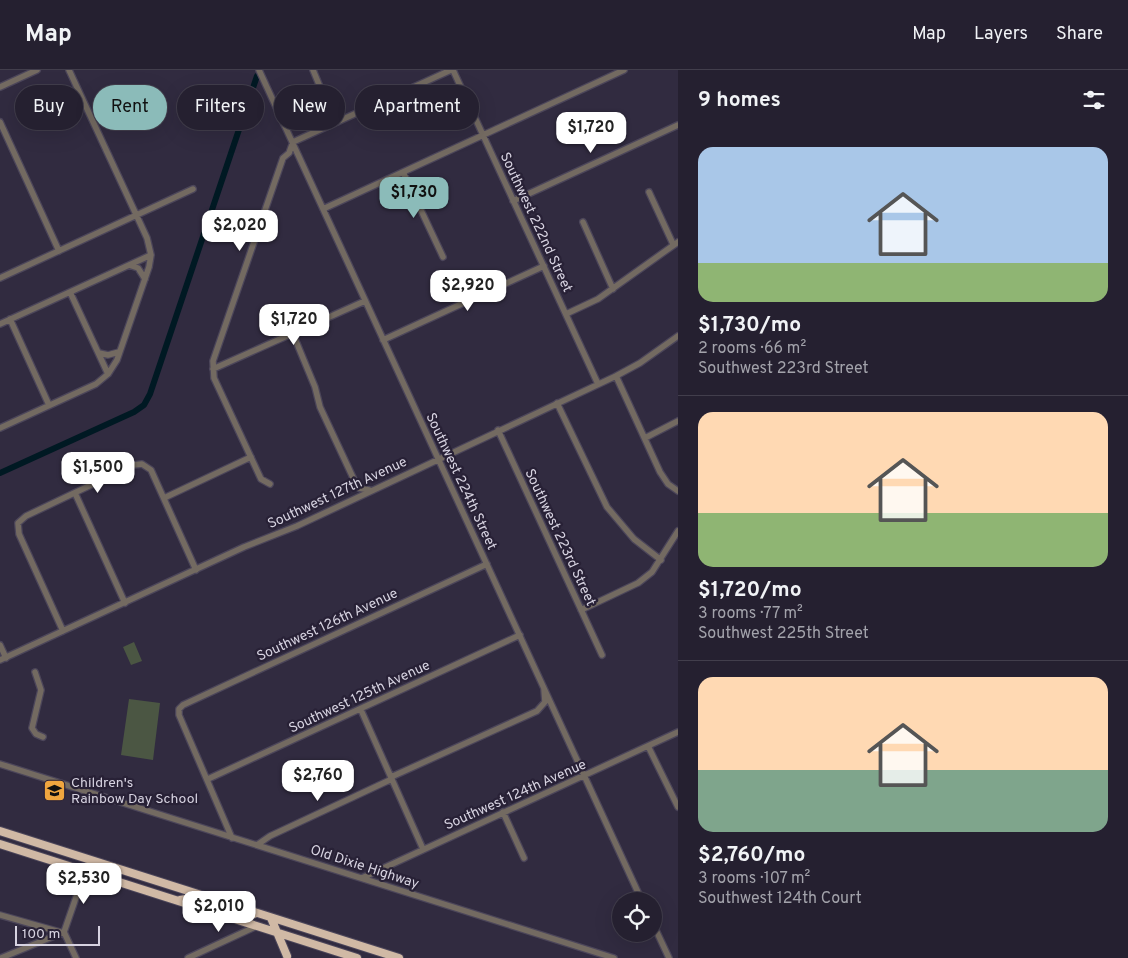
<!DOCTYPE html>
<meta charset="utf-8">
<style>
:root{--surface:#252030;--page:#312d3c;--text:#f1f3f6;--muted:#a3a3ab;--line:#423e4c;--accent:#8bbbb9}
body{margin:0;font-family:Overpass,sans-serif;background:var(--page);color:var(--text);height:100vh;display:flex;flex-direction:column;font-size:19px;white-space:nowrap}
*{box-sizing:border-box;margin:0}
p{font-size:16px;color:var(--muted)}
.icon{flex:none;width:28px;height:28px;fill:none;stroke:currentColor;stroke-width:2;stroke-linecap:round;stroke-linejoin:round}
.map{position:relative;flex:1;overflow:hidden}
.details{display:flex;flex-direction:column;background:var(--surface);width:450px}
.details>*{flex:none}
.banner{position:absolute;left:15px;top:15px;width:475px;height:45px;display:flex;gap:10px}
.fabs{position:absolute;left:612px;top:822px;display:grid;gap:10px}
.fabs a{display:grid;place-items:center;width:50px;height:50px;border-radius:50%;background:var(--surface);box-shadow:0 5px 20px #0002,0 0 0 1px var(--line);font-size:25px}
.scale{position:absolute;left:15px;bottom:12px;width:85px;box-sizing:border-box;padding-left:5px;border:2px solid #d7d3e1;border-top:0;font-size:14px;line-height:18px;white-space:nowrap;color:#d7d3e1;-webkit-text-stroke:4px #282136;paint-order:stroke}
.price{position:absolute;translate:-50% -42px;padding:0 11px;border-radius:10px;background:#fff;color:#222;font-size:16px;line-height:32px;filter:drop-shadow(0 1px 2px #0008)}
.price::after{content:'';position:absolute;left:50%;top:30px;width:15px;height:11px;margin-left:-8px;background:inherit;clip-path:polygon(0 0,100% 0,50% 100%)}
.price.current{background:var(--accent);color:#111}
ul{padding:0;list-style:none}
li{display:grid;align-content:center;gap:10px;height:265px;padding:0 20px}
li+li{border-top:1px solid var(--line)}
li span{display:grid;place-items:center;height:155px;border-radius:15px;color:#555}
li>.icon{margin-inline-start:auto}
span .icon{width:90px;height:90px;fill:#fffc;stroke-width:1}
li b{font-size:21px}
h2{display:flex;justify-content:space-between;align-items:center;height:60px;padding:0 20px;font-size:21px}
.pill{padding:0 18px;border-radius:22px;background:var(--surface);box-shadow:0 5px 20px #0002,0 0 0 1px var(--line);font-size:18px;line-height:45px}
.pill.current{background:var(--accent);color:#111}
header{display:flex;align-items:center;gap:30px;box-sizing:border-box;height:70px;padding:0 25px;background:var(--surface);border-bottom:1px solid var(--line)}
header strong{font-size:24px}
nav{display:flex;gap:28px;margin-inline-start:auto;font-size:18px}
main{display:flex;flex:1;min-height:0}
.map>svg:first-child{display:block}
.green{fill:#4b5643}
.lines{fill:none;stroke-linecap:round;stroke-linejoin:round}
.canal{stroke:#001923;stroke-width:6}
.minor-casing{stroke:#4c465a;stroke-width:8}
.highway-casing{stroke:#4c465a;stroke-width:10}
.minor{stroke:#736a61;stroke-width:5.5}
.highway{stroke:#d0b9a5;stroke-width:8}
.labels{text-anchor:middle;stroke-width:4.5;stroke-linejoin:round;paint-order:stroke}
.street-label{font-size:14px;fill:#d7d3e1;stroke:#282136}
.poi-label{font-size:14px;fill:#d7d3e1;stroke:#282136;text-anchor:start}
</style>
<header>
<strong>Map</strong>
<nav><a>Map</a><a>Layers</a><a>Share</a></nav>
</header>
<main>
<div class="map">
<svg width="678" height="888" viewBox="0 0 678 888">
<rect width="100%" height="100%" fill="#312b40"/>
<path class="green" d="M 134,572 L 142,591 L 131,595 L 123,577 Z
M 129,629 L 160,633 L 153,690 L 121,685 Z"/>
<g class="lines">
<path class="canal" d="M 0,403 L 134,342 L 144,335 L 150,324 L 257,6"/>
<defs>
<path id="minor" d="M 259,0 L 642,831
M 313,0 L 335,53
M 453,0 L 598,314
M 0,17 L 37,0
M 0,52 L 59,181
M 403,102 L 443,187
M 649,122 L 673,174
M 513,131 L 678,55
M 323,139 L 624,0
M 583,152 L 613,219
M 129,195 L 138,198 L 145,209
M 0,208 L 193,119
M 70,222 L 108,304
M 566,244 L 598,229 L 678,172
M 10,249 L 49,335
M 0,254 L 151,185
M 293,264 L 315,317 L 320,337 L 356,414 L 359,418 L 369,420
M 383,270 L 544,196
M 99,283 L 108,285 L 119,282
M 213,299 L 365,231
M 616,306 L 660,402 L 668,414 L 678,421
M 557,333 L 607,437 L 634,469 L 661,490
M 0,358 L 96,314 L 108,304 L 117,290 L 149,197 L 151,185 L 147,168 L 69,0
M 498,360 L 602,585
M 645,368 L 678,351
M 270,414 L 261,409 L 214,308 L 213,291 L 283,88 L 289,83 L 293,72 L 451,0
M 75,423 L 125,533
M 164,428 L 251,387
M 581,540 L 638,513 L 652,502 L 678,461
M 63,561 L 19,464 L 18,453 L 26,446 L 133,395 L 142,394 L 151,400 L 196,500
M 0,575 L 6,588
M 0,590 L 244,477 L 297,456 L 616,306 L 640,293 L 678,266
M 35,602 L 41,620 L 32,658 L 36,664 L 43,667
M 361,640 L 423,779
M 648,676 L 678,737
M 0,694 L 614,888
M 391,707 L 537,641 L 545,632 L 544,619
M 208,709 L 520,565
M 503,742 L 524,788
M 232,768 L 179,645 L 179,639 L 183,635 L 487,494
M 257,775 L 270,766 L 392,709
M 362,808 L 678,662
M 0,845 L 60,862
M 654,856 L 669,888
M 64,862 L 89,790
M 64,862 L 76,888
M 1,888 L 64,862
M 188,888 L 257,856"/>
<path id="highway" d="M 0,761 L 399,888
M 0,774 L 357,888
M 180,830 L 192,828 L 247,847 L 256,843
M 271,848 L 287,886"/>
</defs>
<use href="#minor" class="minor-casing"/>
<use href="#highway" class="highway-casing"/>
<use href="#minor" class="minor"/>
<use href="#highway" class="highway"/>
</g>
<defs>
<symbol id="school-square" viewBox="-11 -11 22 22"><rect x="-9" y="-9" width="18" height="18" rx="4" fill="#f0a63f" stroke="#282136"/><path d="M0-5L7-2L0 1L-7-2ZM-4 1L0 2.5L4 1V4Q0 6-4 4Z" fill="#111"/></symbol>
</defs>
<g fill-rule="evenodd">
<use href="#school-square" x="42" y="708" width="25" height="25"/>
</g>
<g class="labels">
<g class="street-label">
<text transform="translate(537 152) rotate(65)" y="5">Southwest 222nd Street</text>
<text transform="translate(462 411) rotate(65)" y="5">Southwest 224th Street</text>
<text transform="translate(337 422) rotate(-25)" y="5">Southwest 127th Avenue</text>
<text transform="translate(561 467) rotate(65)" y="5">Southwest 223rd Street</text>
<text transform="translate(327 554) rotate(-25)" y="5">Southwest 126th Avenue</text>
<text transform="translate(359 626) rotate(-25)" y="5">Southwest 125th Avenue</text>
<text transform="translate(515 724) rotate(-24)" y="5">Southwest 124th Avenue</text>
<text transform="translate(365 796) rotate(18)" y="5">Old Dixie Highway</text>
</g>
<g class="poi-label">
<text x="71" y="717">Children's<tspan x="71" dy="16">Rainbow Day School</tspan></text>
</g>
</g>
</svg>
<div class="fabs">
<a><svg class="icon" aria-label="locate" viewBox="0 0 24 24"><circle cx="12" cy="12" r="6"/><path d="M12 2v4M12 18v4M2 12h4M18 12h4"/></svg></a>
</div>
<div class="scale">100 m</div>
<b class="price" style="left:591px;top:84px">$1,720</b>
<b class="price current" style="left:414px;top:149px">$1,730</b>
<b class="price" style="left:240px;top:182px">$2,020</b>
<b class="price" style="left:468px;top:242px">$2,920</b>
<b class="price" style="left:294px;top:276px">$1,720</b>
<b class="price" style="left:98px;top:424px">$1,500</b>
<b class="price" style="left:318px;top:732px">$2,760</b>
<b class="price" style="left:84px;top:835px">$2,530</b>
<b class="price" style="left:219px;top:863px">$2,010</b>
<div class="banner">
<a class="pill">Buy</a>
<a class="pill current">Rent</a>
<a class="pill">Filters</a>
<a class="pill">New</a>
<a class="pill">Apartment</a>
</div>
</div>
<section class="details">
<h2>9 homes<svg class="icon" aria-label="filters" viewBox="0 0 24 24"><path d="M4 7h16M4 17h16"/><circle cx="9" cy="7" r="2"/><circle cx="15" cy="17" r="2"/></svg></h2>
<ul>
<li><span style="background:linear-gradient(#a9c7e8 75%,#8fb573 0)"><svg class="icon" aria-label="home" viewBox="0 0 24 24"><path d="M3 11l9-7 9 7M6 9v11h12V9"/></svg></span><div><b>$1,730/mo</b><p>2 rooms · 66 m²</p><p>Southwest 223rd Street</p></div></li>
<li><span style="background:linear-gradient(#ffd9b3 65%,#8fb573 0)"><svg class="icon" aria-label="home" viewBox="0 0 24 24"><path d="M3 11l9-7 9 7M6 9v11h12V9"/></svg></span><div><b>$1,720/mo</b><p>3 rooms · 77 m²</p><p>Southwest 225th Street</p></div></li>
<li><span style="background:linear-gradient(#ffd9b3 60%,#7fa58c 0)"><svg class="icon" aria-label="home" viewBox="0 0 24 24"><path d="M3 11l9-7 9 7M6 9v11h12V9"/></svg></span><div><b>$2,760/mo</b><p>3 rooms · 107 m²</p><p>Southwest 124th Court</p></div></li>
</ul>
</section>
</main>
